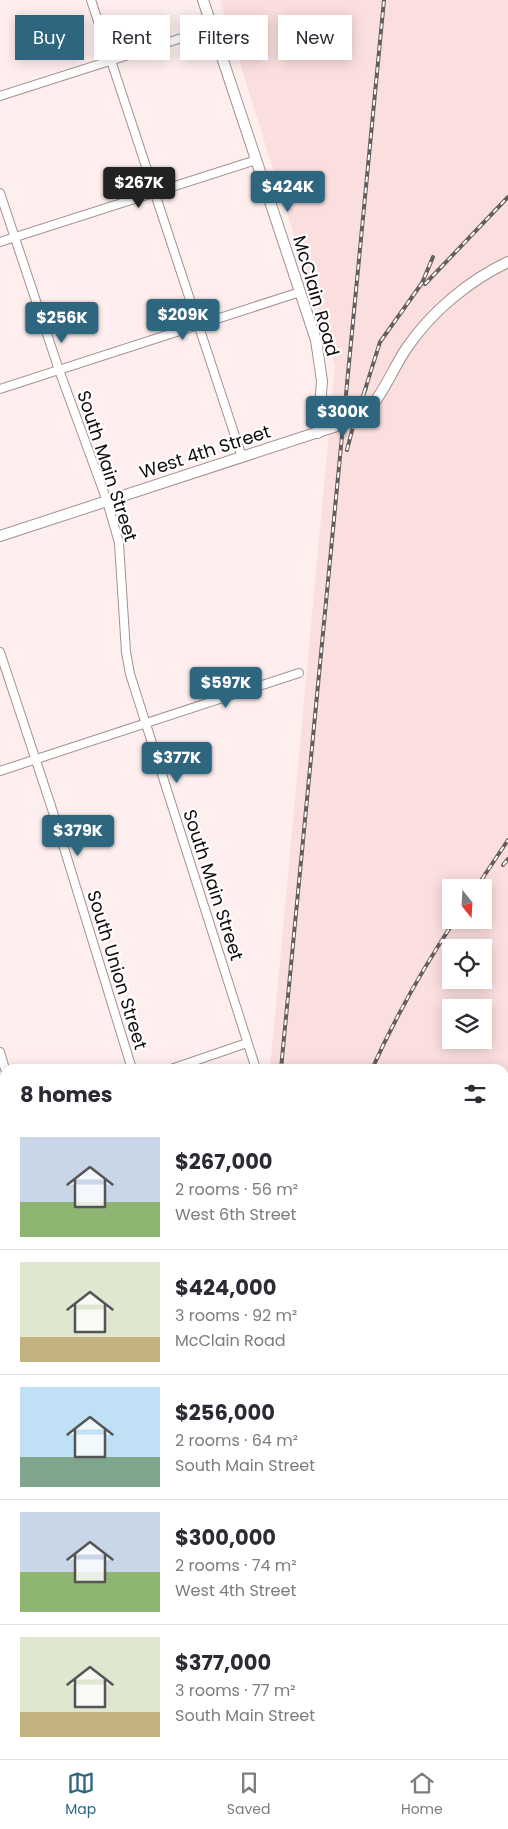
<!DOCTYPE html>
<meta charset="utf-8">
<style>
:root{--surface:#fff;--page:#f7f7f7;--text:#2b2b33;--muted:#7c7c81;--line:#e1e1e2;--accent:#2e6680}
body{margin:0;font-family:Poppins,sans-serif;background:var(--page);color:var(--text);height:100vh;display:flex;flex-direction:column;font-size:19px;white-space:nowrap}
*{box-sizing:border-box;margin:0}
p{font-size:16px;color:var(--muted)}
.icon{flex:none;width:28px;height:28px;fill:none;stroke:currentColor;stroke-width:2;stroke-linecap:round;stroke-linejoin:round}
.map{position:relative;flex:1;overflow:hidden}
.panel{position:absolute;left:0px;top:1064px;width:509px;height:696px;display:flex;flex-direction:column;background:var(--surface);border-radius:15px 15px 0 0;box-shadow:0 2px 12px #0003}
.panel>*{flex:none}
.banner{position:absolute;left:15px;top:15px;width:479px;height:45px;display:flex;gap:10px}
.needle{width:32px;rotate:162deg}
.controls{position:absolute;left:442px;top:879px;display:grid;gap:10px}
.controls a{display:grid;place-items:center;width:50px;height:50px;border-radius:0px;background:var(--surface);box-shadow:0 2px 12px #0003;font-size:25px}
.price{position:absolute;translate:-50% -42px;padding:0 11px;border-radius:5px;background:var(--accent);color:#fff;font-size:16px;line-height:32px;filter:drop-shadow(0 1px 2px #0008)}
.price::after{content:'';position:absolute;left:50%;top:30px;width:15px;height:11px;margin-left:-8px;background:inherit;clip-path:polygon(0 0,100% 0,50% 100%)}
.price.selected{background:#222;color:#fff}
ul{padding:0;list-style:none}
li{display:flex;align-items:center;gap:15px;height:125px;padding:0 20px}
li+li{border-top:1px solid var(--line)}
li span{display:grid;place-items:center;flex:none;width:140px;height:100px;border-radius:0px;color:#555}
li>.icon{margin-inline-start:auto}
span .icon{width:60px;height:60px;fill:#fffc;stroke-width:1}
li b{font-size:21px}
h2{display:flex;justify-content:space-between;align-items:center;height:60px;padding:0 20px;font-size:21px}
.tag{padding:0 18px;border-radius:0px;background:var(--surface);box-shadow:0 2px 12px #0003;font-size:18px;line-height:45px}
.tag.selected{background:var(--accent);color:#fff}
.tab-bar{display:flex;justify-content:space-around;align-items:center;height:70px;border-top:1px solid var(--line);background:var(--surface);font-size:14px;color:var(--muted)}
.tab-bar a{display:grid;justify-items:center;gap:2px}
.tab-bar .selected{color:var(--accent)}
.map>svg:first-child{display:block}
.built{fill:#fbdfde;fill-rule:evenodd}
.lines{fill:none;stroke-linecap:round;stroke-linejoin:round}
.minor-casing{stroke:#a29190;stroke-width:10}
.tertiary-casing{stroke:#a29190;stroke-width:12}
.minor{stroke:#fff;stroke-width:8}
.tertiary{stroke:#fff;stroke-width:10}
.rail-casing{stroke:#665d5d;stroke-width:4}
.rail{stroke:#fff;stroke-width:2;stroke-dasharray:5.5;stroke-linecap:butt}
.labels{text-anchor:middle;stroke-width:4.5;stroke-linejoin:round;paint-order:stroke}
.street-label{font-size:18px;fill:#120c0c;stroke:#fff}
</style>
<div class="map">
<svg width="508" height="1759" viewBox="0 0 508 1759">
<rect width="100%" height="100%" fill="#feefee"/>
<path class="built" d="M 220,0 L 508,0 L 508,1252 L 504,1253 L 504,1069 L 270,1069 L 335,366 ZM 451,888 L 484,888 L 484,920 L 451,920 ZM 451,948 L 484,948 L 484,980 L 451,980 ZM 451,1008 L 484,1008 L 484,1040 L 451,1040 Z
M 5,1696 L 5,1755 L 88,1755 L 92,1759 L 0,1759 L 0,1698 Z"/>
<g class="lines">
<defs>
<path id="minor" d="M 91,0 L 242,457
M 0,96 L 213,28
M 0,193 L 59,370 L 107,501 L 119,543 L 126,652 L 130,674 L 256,1069
M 0,242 L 256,160
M 0,389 L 300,292
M 0,652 L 52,809 L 132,1069
M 0,771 L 299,673
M 0,1052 L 5,1069
M 171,1069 L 247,1043
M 0,1126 L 5,1124
M 504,1263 L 508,1261
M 504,1354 L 508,1367
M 0,1445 L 5,1460
M 504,1511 L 508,1510
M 0,1540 L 5,1538
M 0,1685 L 5,1683
M 178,1755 L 182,1759
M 325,1755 L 326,1759
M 477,1755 L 479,1759"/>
<path id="tertiary" d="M 203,0 L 316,340 L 322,381 L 318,433
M 0,536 L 355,420 C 379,407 391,371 406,349 C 431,312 468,281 508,262
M 0,1653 L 5,1658
M 101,1755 L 105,1759"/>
</defs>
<use href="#minor" class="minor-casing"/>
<use href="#tertiary" class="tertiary-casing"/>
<use href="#minor" class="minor"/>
<use href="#tertiary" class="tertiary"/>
<defs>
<path id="rail" d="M 425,284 L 508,197
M 364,393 L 380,342 L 422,283 L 433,257
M 347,450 L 357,411 L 366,388
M 503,865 L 508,859
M 476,888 L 508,840
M 281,1069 L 384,0
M 372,1069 C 396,1016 423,968 455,920
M 504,1226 L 508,1225
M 248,1759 L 248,1755"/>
</defs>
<use href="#rail" class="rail-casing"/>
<use href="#rail" class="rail"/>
</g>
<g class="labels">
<g class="street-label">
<text transform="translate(316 296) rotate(74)" y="6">McClain Road</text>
<text transform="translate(205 452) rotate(-18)" y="6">West 4th Street</text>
<text transform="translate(107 466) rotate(72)" y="6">South Main Street</text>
<text transform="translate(213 885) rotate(72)" y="6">South Main Street</text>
<text transform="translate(117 970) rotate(73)" y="6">South Union Street</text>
</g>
</g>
</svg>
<div class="controls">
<a><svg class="needle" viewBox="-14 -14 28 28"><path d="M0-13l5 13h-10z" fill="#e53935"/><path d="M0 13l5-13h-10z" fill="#7c7c81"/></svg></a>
<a><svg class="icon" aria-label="locate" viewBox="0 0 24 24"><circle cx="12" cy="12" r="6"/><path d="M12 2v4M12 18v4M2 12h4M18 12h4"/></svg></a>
<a><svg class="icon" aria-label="layers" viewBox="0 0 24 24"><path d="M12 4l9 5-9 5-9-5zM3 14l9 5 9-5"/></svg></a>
</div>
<b class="price selected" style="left:139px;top:209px">$267K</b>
<b class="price" style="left:288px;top:213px">$424K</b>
<b class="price" style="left:183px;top:341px">$209K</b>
<b class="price" style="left:62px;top:344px">$256K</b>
<b class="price" style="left:343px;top:438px">$300K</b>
<b class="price" style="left:226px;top:709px">$597K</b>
<b class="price" style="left:177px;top:784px">$377K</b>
<b class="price" style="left:78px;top:857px">$379K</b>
<div class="banner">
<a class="tag selected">Buy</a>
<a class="tag">Rent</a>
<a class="tag">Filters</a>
<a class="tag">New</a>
</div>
<section class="panel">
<h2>8 homes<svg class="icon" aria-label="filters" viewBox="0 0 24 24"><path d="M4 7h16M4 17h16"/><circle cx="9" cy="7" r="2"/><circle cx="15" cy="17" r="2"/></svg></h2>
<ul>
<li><span style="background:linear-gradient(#c9d6e8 65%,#8fb573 0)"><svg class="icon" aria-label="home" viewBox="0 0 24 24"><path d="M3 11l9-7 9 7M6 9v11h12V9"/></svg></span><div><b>$267,000</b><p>2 rooms · 56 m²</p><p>West 6th Street</p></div></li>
<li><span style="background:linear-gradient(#dfe7d0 75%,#c2b280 0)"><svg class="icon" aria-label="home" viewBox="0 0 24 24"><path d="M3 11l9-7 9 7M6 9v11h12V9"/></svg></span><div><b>$424,000</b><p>3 rooms · 92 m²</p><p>McClain Road</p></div></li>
<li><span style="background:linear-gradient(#bfe0f5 70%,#7fa58c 0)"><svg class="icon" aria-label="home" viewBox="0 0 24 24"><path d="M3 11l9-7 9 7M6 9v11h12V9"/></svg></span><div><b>$256,000</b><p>2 rooms · 64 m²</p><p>South Main Street</p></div></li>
<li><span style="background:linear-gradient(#c9d6e8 60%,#8fb573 0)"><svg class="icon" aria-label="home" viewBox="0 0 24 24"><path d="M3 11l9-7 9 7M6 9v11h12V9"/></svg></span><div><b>$300,000</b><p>2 rooms · 74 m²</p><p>West 4th Street</p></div></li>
<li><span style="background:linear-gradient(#dfe7d0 75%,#c2b280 0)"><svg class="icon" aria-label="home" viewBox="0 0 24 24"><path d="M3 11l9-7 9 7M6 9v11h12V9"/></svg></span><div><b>$377,000</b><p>3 rooms · 77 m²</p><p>South Main Street</p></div></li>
</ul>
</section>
</div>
<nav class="tab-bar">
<a class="selected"><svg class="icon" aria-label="map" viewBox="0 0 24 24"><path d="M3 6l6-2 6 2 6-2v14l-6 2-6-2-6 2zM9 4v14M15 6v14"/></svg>Map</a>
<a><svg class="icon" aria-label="saved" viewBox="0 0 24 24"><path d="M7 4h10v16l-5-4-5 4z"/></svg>Saved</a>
<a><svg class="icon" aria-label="home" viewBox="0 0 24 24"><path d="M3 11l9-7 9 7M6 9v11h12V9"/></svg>Home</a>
</nav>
